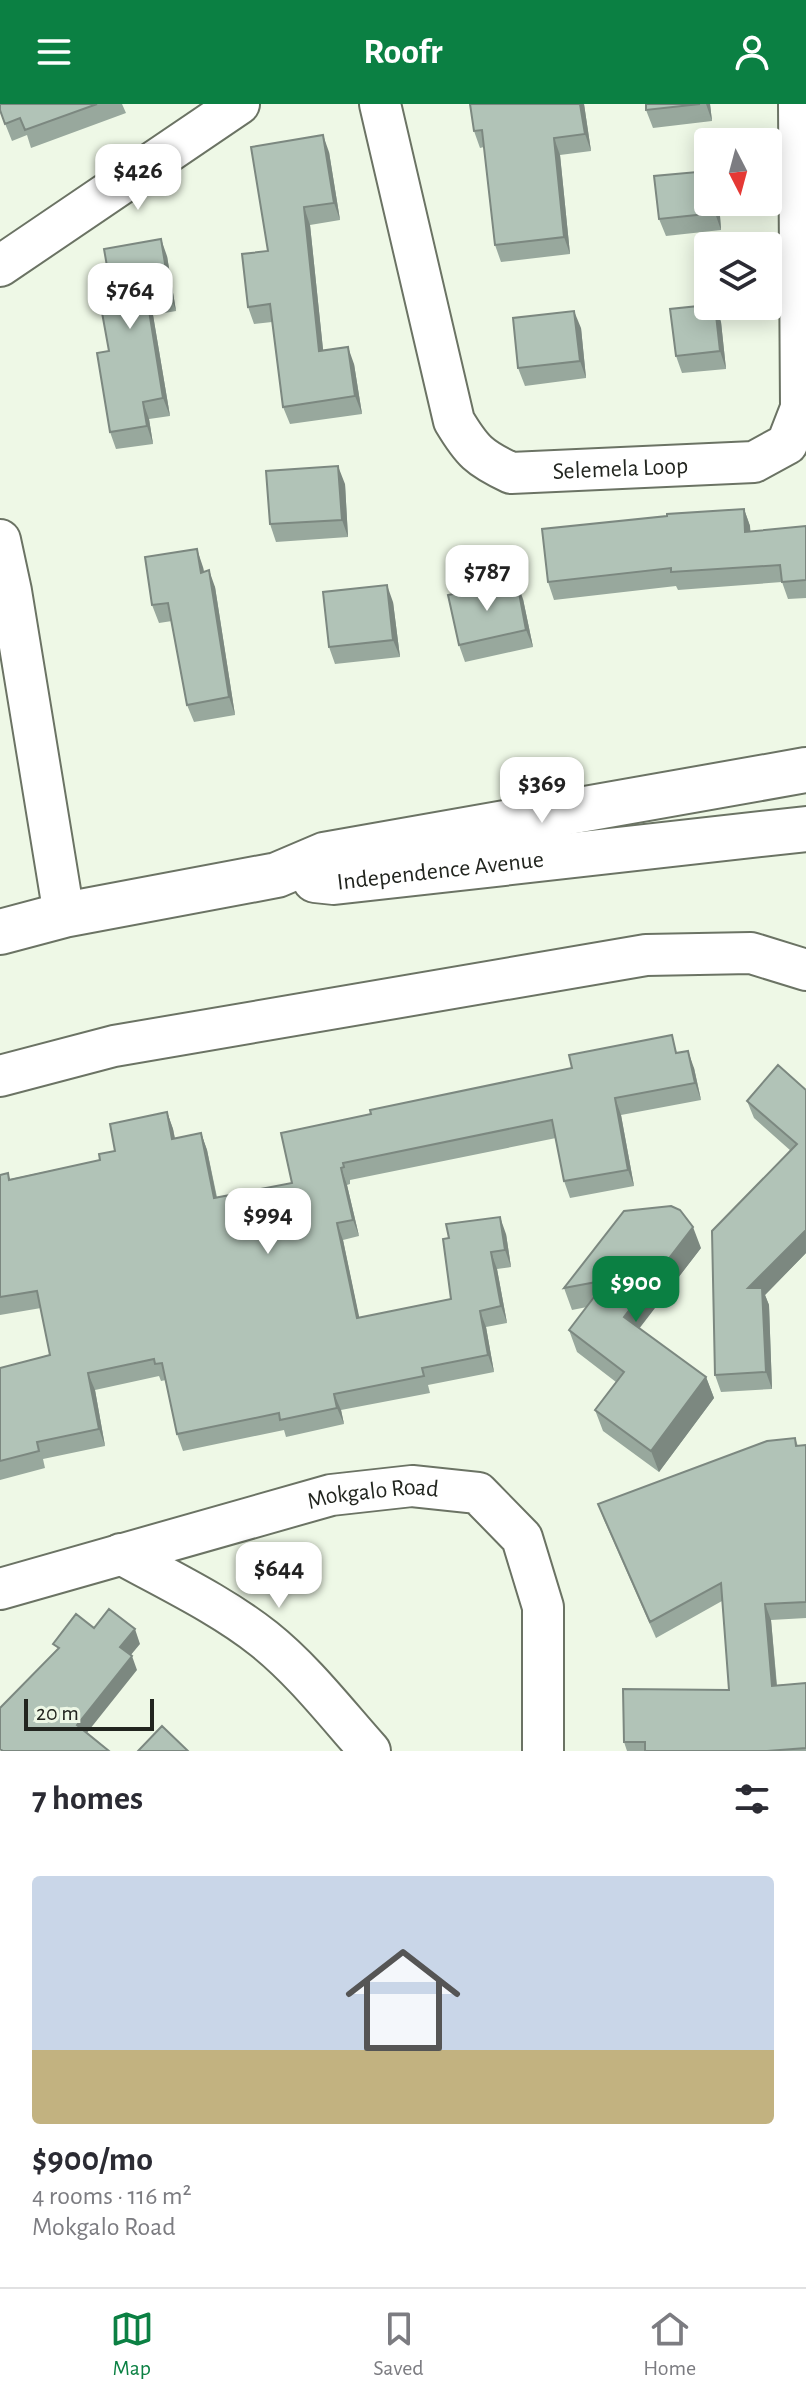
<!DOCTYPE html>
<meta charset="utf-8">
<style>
:root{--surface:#fff;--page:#f7f7f7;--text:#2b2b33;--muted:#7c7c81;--line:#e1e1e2;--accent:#0b8043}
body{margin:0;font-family:"Alegreya Sans",sans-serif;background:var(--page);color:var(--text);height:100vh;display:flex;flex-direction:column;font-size:30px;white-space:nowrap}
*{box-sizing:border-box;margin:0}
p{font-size:26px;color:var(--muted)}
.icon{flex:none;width:44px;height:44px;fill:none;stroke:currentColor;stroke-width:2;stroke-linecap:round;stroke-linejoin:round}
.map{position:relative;height:1647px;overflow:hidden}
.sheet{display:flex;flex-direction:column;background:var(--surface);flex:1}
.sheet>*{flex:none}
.needle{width:52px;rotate:174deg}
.controls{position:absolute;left:694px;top:24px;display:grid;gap:16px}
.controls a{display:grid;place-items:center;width:88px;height:88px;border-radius:8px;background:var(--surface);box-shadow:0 4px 20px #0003;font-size:40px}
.scale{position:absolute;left:24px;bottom:20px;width:130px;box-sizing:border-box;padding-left:8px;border:4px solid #22251f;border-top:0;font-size:22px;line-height:28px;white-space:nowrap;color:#22251f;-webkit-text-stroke:6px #eef8e6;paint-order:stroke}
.price{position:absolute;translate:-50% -68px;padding:0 18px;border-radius:16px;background:#fff;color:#222;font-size:26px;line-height:52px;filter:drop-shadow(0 2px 4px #0008)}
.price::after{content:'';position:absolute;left:50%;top:48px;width:24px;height:18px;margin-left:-12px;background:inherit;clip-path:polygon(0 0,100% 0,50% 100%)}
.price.on{background:var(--accent);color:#fff}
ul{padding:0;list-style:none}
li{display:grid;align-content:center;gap:16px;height:424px;padding:0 32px}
li span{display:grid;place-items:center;height:248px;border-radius:8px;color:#555}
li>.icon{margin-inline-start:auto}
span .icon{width:144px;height:144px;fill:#fffc;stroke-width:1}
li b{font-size:34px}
h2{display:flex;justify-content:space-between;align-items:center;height:96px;padding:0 32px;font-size:34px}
header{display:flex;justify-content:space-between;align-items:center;height:104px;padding:0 32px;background:var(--accent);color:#fff;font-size:36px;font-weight:700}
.tabs{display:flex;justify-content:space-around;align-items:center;height:112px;border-top:2px solid var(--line);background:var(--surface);font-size:22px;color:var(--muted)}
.tabs a{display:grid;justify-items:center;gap:4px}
.tabs .on{color:var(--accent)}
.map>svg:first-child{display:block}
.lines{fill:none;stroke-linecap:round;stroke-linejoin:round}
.minor-casing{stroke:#6b7364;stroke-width:44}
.tertiary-casing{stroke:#6b7364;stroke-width:48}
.minor{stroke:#fff;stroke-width:40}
.tertiary{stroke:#fff;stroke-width:44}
.wall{fill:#98a89d}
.shaded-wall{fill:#7c8880}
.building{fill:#b1c3b7;stroke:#7c8880;stroke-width:2}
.labels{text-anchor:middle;stroke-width:7;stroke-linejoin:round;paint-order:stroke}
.street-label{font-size:24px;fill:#22251f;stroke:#eef8e6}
</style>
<header><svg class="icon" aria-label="menu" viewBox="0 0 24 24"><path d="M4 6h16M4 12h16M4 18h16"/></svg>Roofr<svg class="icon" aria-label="person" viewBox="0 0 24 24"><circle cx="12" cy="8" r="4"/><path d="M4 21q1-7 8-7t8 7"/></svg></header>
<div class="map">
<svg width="806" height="1647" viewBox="0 0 806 1647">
<rect width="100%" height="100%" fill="#eef8e6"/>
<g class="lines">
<defs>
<g id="minor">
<path id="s1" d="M 380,0 L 454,317 C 472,347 479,354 511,369 L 754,358 L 787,340 L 801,304 L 799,0"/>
<path d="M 0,162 L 239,0"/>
<path d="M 0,436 L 11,487 L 64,811"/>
<path d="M 0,972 L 114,942 L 646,851 L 751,849 L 806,866"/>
<path d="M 121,1450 C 170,1477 221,1501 264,1535 C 304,1567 336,1609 370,1647"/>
<path id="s2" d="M 0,1485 L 331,1391 L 412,1382 L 478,1389 L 522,1434 L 543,1503 L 543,1647"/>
</g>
<g id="tertiary">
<path id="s3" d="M 315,776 L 334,778 L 806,725"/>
<path d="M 0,828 L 64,811 L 277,771 L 324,751 L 806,666"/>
</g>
</defs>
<use href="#minor" class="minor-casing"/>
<use href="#tertiary" class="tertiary-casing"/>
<use href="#minor" class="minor"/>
<use href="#tertiary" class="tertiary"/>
</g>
<path class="wall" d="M 0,0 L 122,0 L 126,9 L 31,44 L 27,31 L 12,37 L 0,7 Z
M 584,0 L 591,47 L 560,51 L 570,150 L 501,158 L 495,141 L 484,43 L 480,44 L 474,27 Z
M 646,0 L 710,0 L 712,17 L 653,24 L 646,6 Z
M 329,48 L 340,116 L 310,121 L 323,246 L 354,260 L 362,310 L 290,320 L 283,303 L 272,218 L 254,220 L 248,203 L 268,147 Z
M 719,98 L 721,126 L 666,132 L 659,115 Z
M 167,152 L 176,207 L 153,211 L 170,312 L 149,315 L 153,340 L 116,345 L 110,328 L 108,168 Z
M 715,202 L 721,218 L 726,265 L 682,269 L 676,252 Z
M 581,224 L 586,274 L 525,282 L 518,264 Z
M 345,380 L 348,433 L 276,438 L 270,420 Z
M 744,405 L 750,422 L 750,428 L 806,422 L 806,494 L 788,495 L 782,478 L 678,486 L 676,482 L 554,496 L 548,478 L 667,412 Z
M 203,463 L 204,468 L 215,483 L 235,611 L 194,618 L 187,601 L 172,517 L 159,519 L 152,501 Z
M 523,495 L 533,543 L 465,558 L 459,541 Z
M 393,498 L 400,553 L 335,560 L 329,543 Z
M 679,949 L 694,964 L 701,996 L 621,1011 L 634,1082 L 570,1094 L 564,1077 L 556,1034 L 350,1076 L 350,1080 L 347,1081 L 359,1132 L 343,1136 L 359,1214 L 451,1195 L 506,1130 L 511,1163 L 497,1165 L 507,1219 L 486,1223 L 494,1268 L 428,1281 L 430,1289 L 341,1306 L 344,1320 L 286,1333 L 284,1326 L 183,1347 L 177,1330 L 166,1276 L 161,1277 L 159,1272 L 95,1286 L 105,1342 L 43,1355 L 45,1364 L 0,1376 L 0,1264 L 50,1251 L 41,1204 L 0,1211 L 0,1071 L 8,1069 L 10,1075 L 100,1056 L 115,1047 L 167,1008 L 173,1025 L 175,1034 L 201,1029 L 207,1046 L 217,1093 L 292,1079 L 281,1029 Z
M 806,986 L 806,1149 L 765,1191 L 769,1201 L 772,1285 L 721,1288 L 715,1271 L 791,1047 L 754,1014 L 747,997 Z
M 701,1144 L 639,1224 L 706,1273 L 714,1294 L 659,1368 L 603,1327 L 595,1306 L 616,1278 L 577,1248 L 569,1226 L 587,1203 L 572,1206 L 564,1184 Z
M 795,1334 L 798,1342 L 806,1341 L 806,1514 L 771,1516 L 777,1581 L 806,1579 L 806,1647 L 627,1647 L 624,1638 L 729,1586 L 722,1497 L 656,1534 L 604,1416 L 598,1400 Z"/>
<path class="shaded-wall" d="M 580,0 L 584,0 L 591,47 L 585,30 Z
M 706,0 L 710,0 L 712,17 Z
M 323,31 L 329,48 L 340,116 L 334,99 Z
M 554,34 L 560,51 L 570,150 L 564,133 Z
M 714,98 L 719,98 L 721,126 L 715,109 Z
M 304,103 L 310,121 L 325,264 L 319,247 Z
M 161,135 L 167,152 L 176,207 L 170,190 Z
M 147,194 L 153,211 L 170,312 L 163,294 Z
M 715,202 L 721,218 L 726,265 L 720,247 Z
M 574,207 L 581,224 L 586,274 L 580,257 Z
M 348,243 L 354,260 L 362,310 L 355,292 Z
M 143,298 L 149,315 L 153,340 L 147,322 Z
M 338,362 L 345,380 L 348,433 L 342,416 Z
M 744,405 L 750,422 L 752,445 L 745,428 Z
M 197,445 L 203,463 L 207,487 L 201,469 Z
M 209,466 L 215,483 L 235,611 L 229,593 Z
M 517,478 L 523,495 L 533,543 L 526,526 Z
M 387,481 L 393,498 L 400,553 L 393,536 Z
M 688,947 L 694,964 L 701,996 L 695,979 Z
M 615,994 L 621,1011 L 634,1082 L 628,1066 Z
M 167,1008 L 173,1025 L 178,1052 L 172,1035 Z
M 201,1029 L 207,1046 L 220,1111 L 214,1094 Z
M 341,1064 L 347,1081 L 359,1132 L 353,1116 Z
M 500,1113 L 506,1130 L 511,1163 L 505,1146 Z
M 337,1119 L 343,1136 L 363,1231 L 357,1214 Z
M 693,1123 L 701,1144 L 632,1234 L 624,1213 Z
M 806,1126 L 806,1149 L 765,1191 L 769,1201 L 772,1285 L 766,1268 L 748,1184 Z
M 491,1148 L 497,1165 L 507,1219 L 501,1202 Z
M 480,1207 L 486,1223 L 494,1268 L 488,1251 Z
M 88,1269 L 95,1286 L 105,1342 L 99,1325 Z
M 706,1273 L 714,1294 L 659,1368 L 651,1347 Z
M 334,1290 L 341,1306 L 344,1320 L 337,1304 Z
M 765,1500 L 771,1516 L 778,1598 L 772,1582 Z
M 135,1525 L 140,1540 L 125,1558 L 120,1543 Z
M 132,1552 L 137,1566 L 82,1635 L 77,1621 Z"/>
<path class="building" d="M 0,0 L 97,0 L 25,26 L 20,14 L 5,20 L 0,6 Z
M 470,0 L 580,0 L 585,30 L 554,34 L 564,133 L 495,141 L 482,26 L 474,27 Z
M 646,0 L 700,0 L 646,6 Z
M 323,31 L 334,99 L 304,103 L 319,247 L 348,243 L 355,292 L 283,303 L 270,200 L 248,203 L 242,150 L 268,147 L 251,43 Z
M 708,67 L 708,98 L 714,98 L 715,109 L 659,115 L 654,72 Z
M 161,135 L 170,190 L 147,194 L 163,294 L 143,298 L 147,322 L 110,328 L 97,249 L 109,247 L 95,170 L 108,168 L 104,145 Z
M 708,201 L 715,202 L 720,247 L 676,252 L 670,205 Z
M 574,207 L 580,257 L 518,264 L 513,214 Z
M 338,362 L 342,416 L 270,420 L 266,367 Z
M 744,405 L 745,428 L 806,422 L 806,476 L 782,478 L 780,461 L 671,468 L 671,464 L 548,478 L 542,425 L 667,412 L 667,410 Z
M 197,445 L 201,469 L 209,466 L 229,593 L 187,601 L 168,499 L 152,501 L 145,453 Z
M 517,478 L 526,526 L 459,541 L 448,491 Z
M 387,481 L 393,536 L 329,543 L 323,488 Z
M 672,931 L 676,949 L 688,947 L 695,979 L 615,994 L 628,1066 L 564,1077 L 552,1016 L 343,1059 L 344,1063 L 341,1064 L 353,1116 L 337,1119 L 357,1214 L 451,1195 L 443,1135 L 449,1134 L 446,1120 L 500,1113 L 505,1146 L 491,1148 L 501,1202 L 480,1207 L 488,1251 L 422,1264 L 424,1272 L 334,1290 L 337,1304 L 280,1316 L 279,1309 L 177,1330 L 162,1259 L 155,1260 L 154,1255 L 88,1269 L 99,1325 L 37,1338 L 39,1347 L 0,1357 L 0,1264 L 50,1251 L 37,1187 L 0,1193 L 0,1071 L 8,1069 L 9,1076 L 100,1056 L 99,1050 L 115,1047 L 110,1020 L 167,1008 L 172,1035 L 201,1029 L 214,1094 L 292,1079 L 281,1029 L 371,1010 L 370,1006 L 572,964 L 569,951 Z
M 778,961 L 806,986 L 806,1126 L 748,1184 L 762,1184 L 766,1268 L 715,1271 L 712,1127 L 797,1040 L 747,997 Z
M 671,1102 L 680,1106 L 693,1123 L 624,1213 L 706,1273 L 651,1347 L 595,1306 L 624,1268 L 569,1226 L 607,1176 L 564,1184 L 624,1107 Z
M 795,1334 L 796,1342 L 806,1341 L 806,1498 L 765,1500 L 772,1582 L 806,1579 L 806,1644 L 767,1647 L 645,1647 L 645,1638 L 624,1638 L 623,1585 L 729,1586 L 721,1479 L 650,1518 L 598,1400 L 767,1337 Z
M 109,1505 L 135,1525 L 120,1543 L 132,1552 L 77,1621 L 109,1647 L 3,1647 L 0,1645 L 0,1604 L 59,1544 L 53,1540 L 76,1510 L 94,1524 Z
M 162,1622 L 188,1647 L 138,1647 Z"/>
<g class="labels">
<g class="street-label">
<text dy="8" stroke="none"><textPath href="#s1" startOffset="514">Selemela Loop</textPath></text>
<text dy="8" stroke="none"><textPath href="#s3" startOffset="126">Independence Avenue</textPath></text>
<text dy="8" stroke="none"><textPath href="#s2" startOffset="386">Mokgalo Road</textPath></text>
</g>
</g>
</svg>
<div class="controls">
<a><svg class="needle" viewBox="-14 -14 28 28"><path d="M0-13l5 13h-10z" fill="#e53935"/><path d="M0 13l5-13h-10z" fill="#7c7c81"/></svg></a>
<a><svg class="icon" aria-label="layers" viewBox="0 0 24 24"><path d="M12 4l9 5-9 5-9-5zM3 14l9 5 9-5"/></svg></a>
</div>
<div class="scale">20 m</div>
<b class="price" style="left:138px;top:108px">$426</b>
<b class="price" style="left:130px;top:227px">$764</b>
<b class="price" style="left:487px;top:509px">$787</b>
<b class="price" style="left:542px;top:721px">$369</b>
<b class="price" style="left:268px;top:1152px">$994</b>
<b class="price on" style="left:636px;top:1220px">$900</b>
<b class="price" style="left:279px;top:1506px">$644</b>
</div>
<section class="sheet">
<h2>7 homes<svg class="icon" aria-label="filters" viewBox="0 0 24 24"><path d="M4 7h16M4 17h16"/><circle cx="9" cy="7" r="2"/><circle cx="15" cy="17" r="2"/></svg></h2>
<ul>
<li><span style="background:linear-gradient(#c9d6e8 70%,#c2b280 0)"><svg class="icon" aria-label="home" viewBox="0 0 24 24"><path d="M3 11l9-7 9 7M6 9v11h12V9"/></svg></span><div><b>$900/mo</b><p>4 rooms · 116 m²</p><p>Mokgalo Road</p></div></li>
</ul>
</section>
<nav class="tabs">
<a class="on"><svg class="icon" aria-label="map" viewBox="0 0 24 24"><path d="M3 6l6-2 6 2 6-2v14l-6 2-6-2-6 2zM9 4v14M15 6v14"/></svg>Map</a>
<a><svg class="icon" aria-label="saved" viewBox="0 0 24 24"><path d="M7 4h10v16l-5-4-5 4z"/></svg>Saved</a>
<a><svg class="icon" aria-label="home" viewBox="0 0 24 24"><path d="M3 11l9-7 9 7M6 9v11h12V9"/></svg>Home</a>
</nav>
